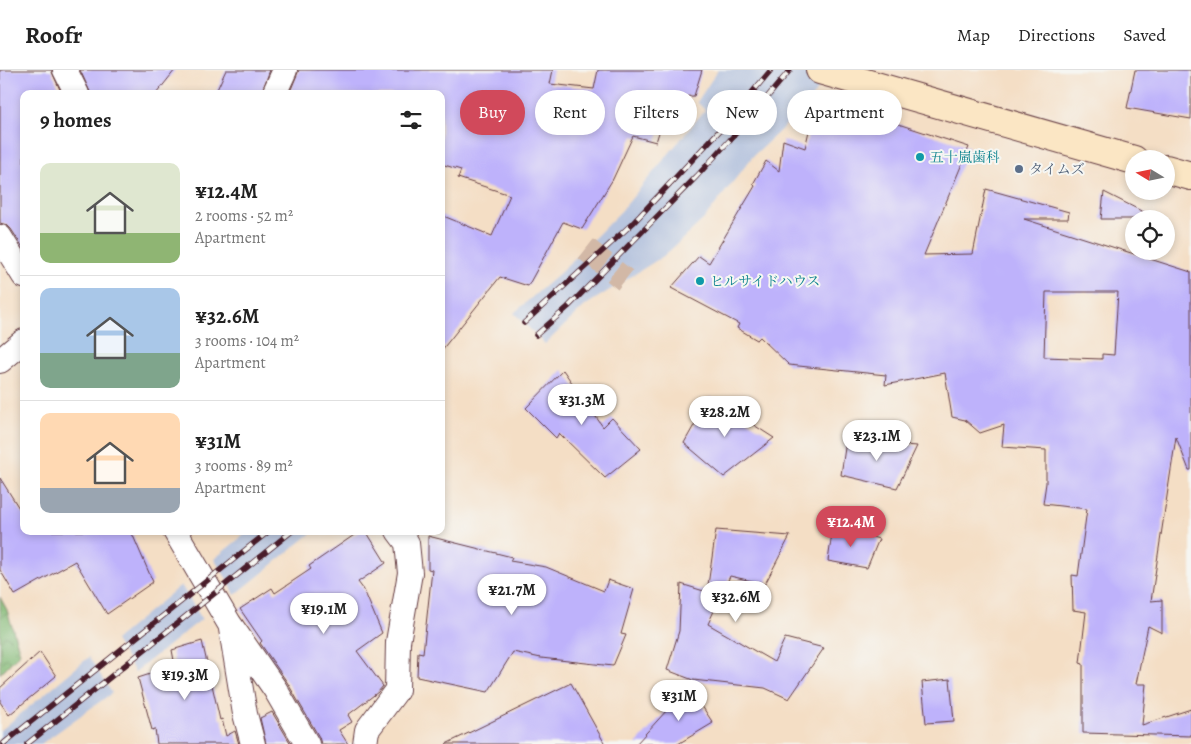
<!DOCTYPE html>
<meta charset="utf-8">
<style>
:root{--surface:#fff;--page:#f6f6f6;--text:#222;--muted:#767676;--line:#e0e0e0;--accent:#d1495b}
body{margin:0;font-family:Alegreya,"Noto Serif JP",serif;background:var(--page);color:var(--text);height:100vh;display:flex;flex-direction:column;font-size:19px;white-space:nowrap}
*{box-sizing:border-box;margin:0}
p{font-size:16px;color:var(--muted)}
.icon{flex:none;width:28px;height:28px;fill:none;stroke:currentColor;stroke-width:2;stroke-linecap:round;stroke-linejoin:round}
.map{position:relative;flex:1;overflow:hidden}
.panel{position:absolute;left:20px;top:20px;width:425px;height:445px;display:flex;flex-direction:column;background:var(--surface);border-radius:10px;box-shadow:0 2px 8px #0003}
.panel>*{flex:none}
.banner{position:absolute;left:460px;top:20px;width:475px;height:45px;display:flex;gap:10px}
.needle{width:32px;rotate:280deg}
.buttons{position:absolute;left:1125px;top:80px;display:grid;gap:10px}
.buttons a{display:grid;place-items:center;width:50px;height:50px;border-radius:50%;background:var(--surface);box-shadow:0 2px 8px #0003;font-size:25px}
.price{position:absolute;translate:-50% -42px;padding:0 11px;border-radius:18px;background:#fff;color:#222;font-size:16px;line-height:32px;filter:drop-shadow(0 1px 2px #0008)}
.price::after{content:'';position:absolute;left:50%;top:30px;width:15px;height:11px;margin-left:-8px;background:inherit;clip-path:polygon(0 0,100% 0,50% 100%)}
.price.on{background:var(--accent);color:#fff}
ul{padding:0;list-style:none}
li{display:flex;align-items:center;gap:15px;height:125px;padding:0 20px}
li+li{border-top:1px solid var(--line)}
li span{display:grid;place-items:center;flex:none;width:140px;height:100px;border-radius:10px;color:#555}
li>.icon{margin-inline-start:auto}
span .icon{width:60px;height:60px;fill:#fffc;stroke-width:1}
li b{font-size:21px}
h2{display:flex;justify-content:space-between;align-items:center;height:60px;padding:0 20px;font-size:21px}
.pill{padding:0 18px;border-radius:22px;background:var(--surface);box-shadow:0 2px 8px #0003;font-size:18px;line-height:45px}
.pill.on{background:var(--accent);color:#fff}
header{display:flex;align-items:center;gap:30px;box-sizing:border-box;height:70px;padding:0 25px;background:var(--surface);border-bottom:1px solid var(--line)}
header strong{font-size:24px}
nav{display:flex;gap:28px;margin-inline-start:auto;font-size:18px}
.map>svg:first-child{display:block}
.industrial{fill:#b8c5de}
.forest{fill:url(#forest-crowns);stroke:#666c50}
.building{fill:#beb2fb;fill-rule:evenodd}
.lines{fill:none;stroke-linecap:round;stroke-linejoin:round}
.street-tunnel{stroke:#d2b8a6;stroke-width:24;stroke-dasharray:24 12;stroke-linecap:butt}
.street-casing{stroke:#643c42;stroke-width:26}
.secondary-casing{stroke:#643c42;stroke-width:30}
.street{stroke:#fff;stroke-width:24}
.secondary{stroke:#fbe6c4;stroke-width:28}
.rail-casing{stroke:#4a1f2b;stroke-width:5.5}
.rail{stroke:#f6f6f2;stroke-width:4;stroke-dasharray:11;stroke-linecap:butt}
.culture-dot{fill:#0f9aa8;stroke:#f6f6f2;stroke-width:2}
.service-dot{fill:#5c6f8a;stroke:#f6f6f2;stroke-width:2}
.labels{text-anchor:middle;stroke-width:4;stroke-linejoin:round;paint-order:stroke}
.culture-label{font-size:14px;fill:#0d838f;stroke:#f6f6f2;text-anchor:start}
.service-label{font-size:14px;fill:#4e5e75;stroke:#f6f6f2;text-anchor:start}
</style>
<header>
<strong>Roofr</strong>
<nav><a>Map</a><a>Directions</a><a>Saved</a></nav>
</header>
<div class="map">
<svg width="1191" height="674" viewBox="0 0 1191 674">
<defs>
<pattern id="forest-crowns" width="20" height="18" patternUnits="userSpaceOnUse" patternTransform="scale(1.25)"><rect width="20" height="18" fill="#83b975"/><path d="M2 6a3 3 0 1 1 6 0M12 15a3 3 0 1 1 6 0" fill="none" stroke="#6d9660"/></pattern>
</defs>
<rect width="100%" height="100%" fill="#f6f6f2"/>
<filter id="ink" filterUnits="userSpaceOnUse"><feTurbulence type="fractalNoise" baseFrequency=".02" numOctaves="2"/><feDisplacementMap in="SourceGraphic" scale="10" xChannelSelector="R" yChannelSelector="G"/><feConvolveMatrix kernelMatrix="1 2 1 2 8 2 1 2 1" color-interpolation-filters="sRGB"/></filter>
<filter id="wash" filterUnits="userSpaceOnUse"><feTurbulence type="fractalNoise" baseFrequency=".0096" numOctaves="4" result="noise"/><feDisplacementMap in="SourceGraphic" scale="20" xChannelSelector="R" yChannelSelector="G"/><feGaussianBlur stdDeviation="1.12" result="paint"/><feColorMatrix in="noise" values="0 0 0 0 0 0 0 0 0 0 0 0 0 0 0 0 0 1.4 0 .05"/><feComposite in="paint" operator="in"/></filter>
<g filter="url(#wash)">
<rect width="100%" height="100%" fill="#f4dec5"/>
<path class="industrial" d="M 718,0 L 833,0 L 801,41 L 754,85 L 704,149 L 665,185 L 586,235 L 545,274 L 514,243 L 561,202 L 622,140 L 705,40 L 697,32 Z
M 249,461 L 314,461 L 235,525 L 229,512 L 214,489 Z
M 181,515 L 202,549 L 135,602 L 115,570 Z
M 89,587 L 112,623 L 41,674 L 0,674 L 0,661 Z"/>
<path class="forest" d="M 0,527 L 7,540 L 20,583 L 0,604 Z"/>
<g id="blocks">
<path class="building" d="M 0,0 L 51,0 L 62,24 L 24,24 L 24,179 L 11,159 L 7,155 L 0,153 Z
M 80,0 L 175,0 L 156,24 L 91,24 Z
M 226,0 L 270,0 L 261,24 L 215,24 Z
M 299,0 L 553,0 L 550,14 L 594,19 L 598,0 L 702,0 L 694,26 L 675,27 L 672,41 L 666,40 L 656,72 L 633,66 L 613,109 L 582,159 L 563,152 L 528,216 L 500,207 L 441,281 L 441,145 L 492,166 L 510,125 L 458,108 L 461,100 L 441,94 L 441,24 L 289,24 Z
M 1135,0 L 1191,0 L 1191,49 L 1127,38 Z
M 852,39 L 969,77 L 924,185 L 973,184 L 986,119 L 1069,142 L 1068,149 L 1024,149 L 1191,202 L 1191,400 L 1189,400 L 1176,367 L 1151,531 L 1162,530 L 1162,563 L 1148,556 L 1136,614 L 1146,614 L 1142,655 L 1191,639 L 1191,666 L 1083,663 L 1083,594 L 1080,593 L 1086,542 L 1073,540 L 1072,505 L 1078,506 L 1087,439 L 1043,434 L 1046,413 L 1046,380 L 1002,377 L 1004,355 L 980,363 L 965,350 L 952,347 L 945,303 L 885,315 L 886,305 L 789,295 L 760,267 L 757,270 L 737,258 L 739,254 L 671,218 L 699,186 L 709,193 L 755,116 L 753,114 L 766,91 L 779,101 L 783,70 L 805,78 L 813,44 L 845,62 ZM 1046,222 L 1118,222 L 1114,285 L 1102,284 L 1102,289 L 1044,287 Z
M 1104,122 L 1157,149 L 1101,149 Z
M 563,300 L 603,357 L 612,348 L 641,379 L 605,408 L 559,363 L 556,368 L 526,338 Z
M 710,327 L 774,368 L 724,407 L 684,373 Z
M 846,371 L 917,376 L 897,418 L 841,405 Z
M 0,408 L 24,446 L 24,461 L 131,461 L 153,512 L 107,544 L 75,491 L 15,525 L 0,500 Z
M 833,456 L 879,469 L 867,498 L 828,491 Z
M 716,460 L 790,466 L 765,514 L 730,506 L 708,554 L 774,592 L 785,568 L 824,578 L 789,629 L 765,618 L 693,610 L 667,600 L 679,561 L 681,514 L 707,522 Z
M 360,461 L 366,461 L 386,493 L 358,512 L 364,520 L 382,563 L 357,581 L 383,616 L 378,622 L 348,645 L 352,652 L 339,660 L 348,674 L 321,674 L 319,667 L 287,612 L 260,573 L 262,571 L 240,539 L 272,518 L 275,523 L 311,499 L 309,496 Z
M 428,466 L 512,487 L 510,491 L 546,497 L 604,521 L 608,510 L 634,519 L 621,564 L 626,565 L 613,596 L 541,588 L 513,582 L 488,622 L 417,607 L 418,582 L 423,583 L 432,500 L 428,499 Z
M 202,571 L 220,650 L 222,649 L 226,666 L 235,661 L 239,674 L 157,674 L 155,659 L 152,660 L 138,608 L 175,596 L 172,580 Z
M 40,582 L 56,606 L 9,645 L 0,632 L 0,618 Z
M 950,609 L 954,651 L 926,653 L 922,612 Z
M 571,613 L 605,674 L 446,674 Z
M 689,616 L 713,653 L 678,674 L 636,674 Z
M 272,642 L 291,674 L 266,674 L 260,648 Z"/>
</g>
</g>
<g filter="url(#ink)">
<use href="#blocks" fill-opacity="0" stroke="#643c42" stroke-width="1"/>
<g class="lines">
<path class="street-tunnel" d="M 586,179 L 625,210"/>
<defs>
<path id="street" d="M 65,0 L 77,24
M 274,24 L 285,0
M 0,167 L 24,206
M 0,291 L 24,271
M 175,461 L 229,553 L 275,619 L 307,674
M 231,559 L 245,644 L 253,674
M 365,674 L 367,660 L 397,620 L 398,572 L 410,503 L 407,473 L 398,461"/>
<path id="secondary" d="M 820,0 L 1134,90
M 1166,99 L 1191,106"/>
</defs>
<use href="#street" class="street-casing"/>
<use href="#secondary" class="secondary-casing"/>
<use href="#street" class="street"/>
<use href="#secondary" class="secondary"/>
<defs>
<path id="rail" d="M 524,253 L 633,153 L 722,58 L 771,0
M 536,265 L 568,237 L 697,106 L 748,50 L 790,0
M 3,674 L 269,461
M 27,674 L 292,461"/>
</defs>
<use href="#rail" class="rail-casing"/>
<use href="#rail" class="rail"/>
</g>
</g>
<g class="culture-dot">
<circle cx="920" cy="87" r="5"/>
<circle cx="700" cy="211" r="5"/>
</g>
<circle class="service-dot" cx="1019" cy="99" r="5"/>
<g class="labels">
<g class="culture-label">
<text x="930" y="92">五十嵐歯科</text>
<text x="710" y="216">ヒルサイドハウス</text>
</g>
<g class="service-label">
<text x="1029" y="104">タイムズ</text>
</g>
</g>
</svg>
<div class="buttons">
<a><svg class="needle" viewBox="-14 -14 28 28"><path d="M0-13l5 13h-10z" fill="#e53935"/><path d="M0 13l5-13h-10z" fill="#767676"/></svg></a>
<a><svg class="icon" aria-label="locate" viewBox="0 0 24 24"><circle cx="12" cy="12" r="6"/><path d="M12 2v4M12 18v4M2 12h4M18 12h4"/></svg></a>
</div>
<b class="price" style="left:582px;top:356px">¥31.3M</b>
<b class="price" style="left:725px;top:368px">¥28.2M</b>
<b class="price" style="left:877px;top:392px">¥23.1M</b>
<b class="price on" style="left:851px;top:478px">¥12.4M</b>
<b class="price" style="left:512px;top:546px">¥21.7M</b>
<b class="price" style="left:736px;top:553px">¥32.6M</b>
<b class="price" style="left:324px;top:565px">¥19.1M</b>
<b class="price" style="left:185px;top:631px">¥19.3M</b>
<b class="price" style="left:679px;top:652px">¥31M</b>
<div class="banner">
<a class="pill on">Buy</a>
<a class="pill">Rent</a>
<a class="pill">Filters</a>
<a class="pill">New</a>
<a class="pill">Apartment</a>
</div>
<section class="panel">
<h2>9 homes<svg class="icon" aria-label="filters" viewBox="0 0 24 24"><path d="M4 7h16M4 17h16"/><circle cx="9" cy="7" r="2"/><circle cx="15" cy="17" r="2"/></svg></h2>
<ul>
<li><span style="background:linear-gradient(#dfe7d0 70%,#8fb573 0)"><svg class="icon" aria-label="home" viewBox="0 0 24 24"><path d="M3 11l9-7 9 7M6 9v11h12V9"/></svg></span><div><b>¥12.4M</b><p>2 rooms · 52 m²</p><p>Apartment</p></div></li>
<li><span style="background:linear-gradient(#a9c7e8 65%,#7fa58c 0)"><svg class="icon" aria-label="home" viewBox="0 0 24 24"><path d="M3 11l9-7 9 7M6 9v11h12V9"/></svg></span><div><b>¥32.6M</b><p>3 rooms · 104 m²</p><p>Apartment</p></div></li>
<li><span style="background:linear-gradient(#ffd9b3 75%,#9aa5b1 0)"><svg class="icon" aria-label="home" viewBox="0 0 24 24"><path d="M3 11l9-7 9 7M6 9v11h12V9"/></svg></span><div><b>¥31M</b><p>3 rooms · 89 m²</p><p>Apartment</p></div></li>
</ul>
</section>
</div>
